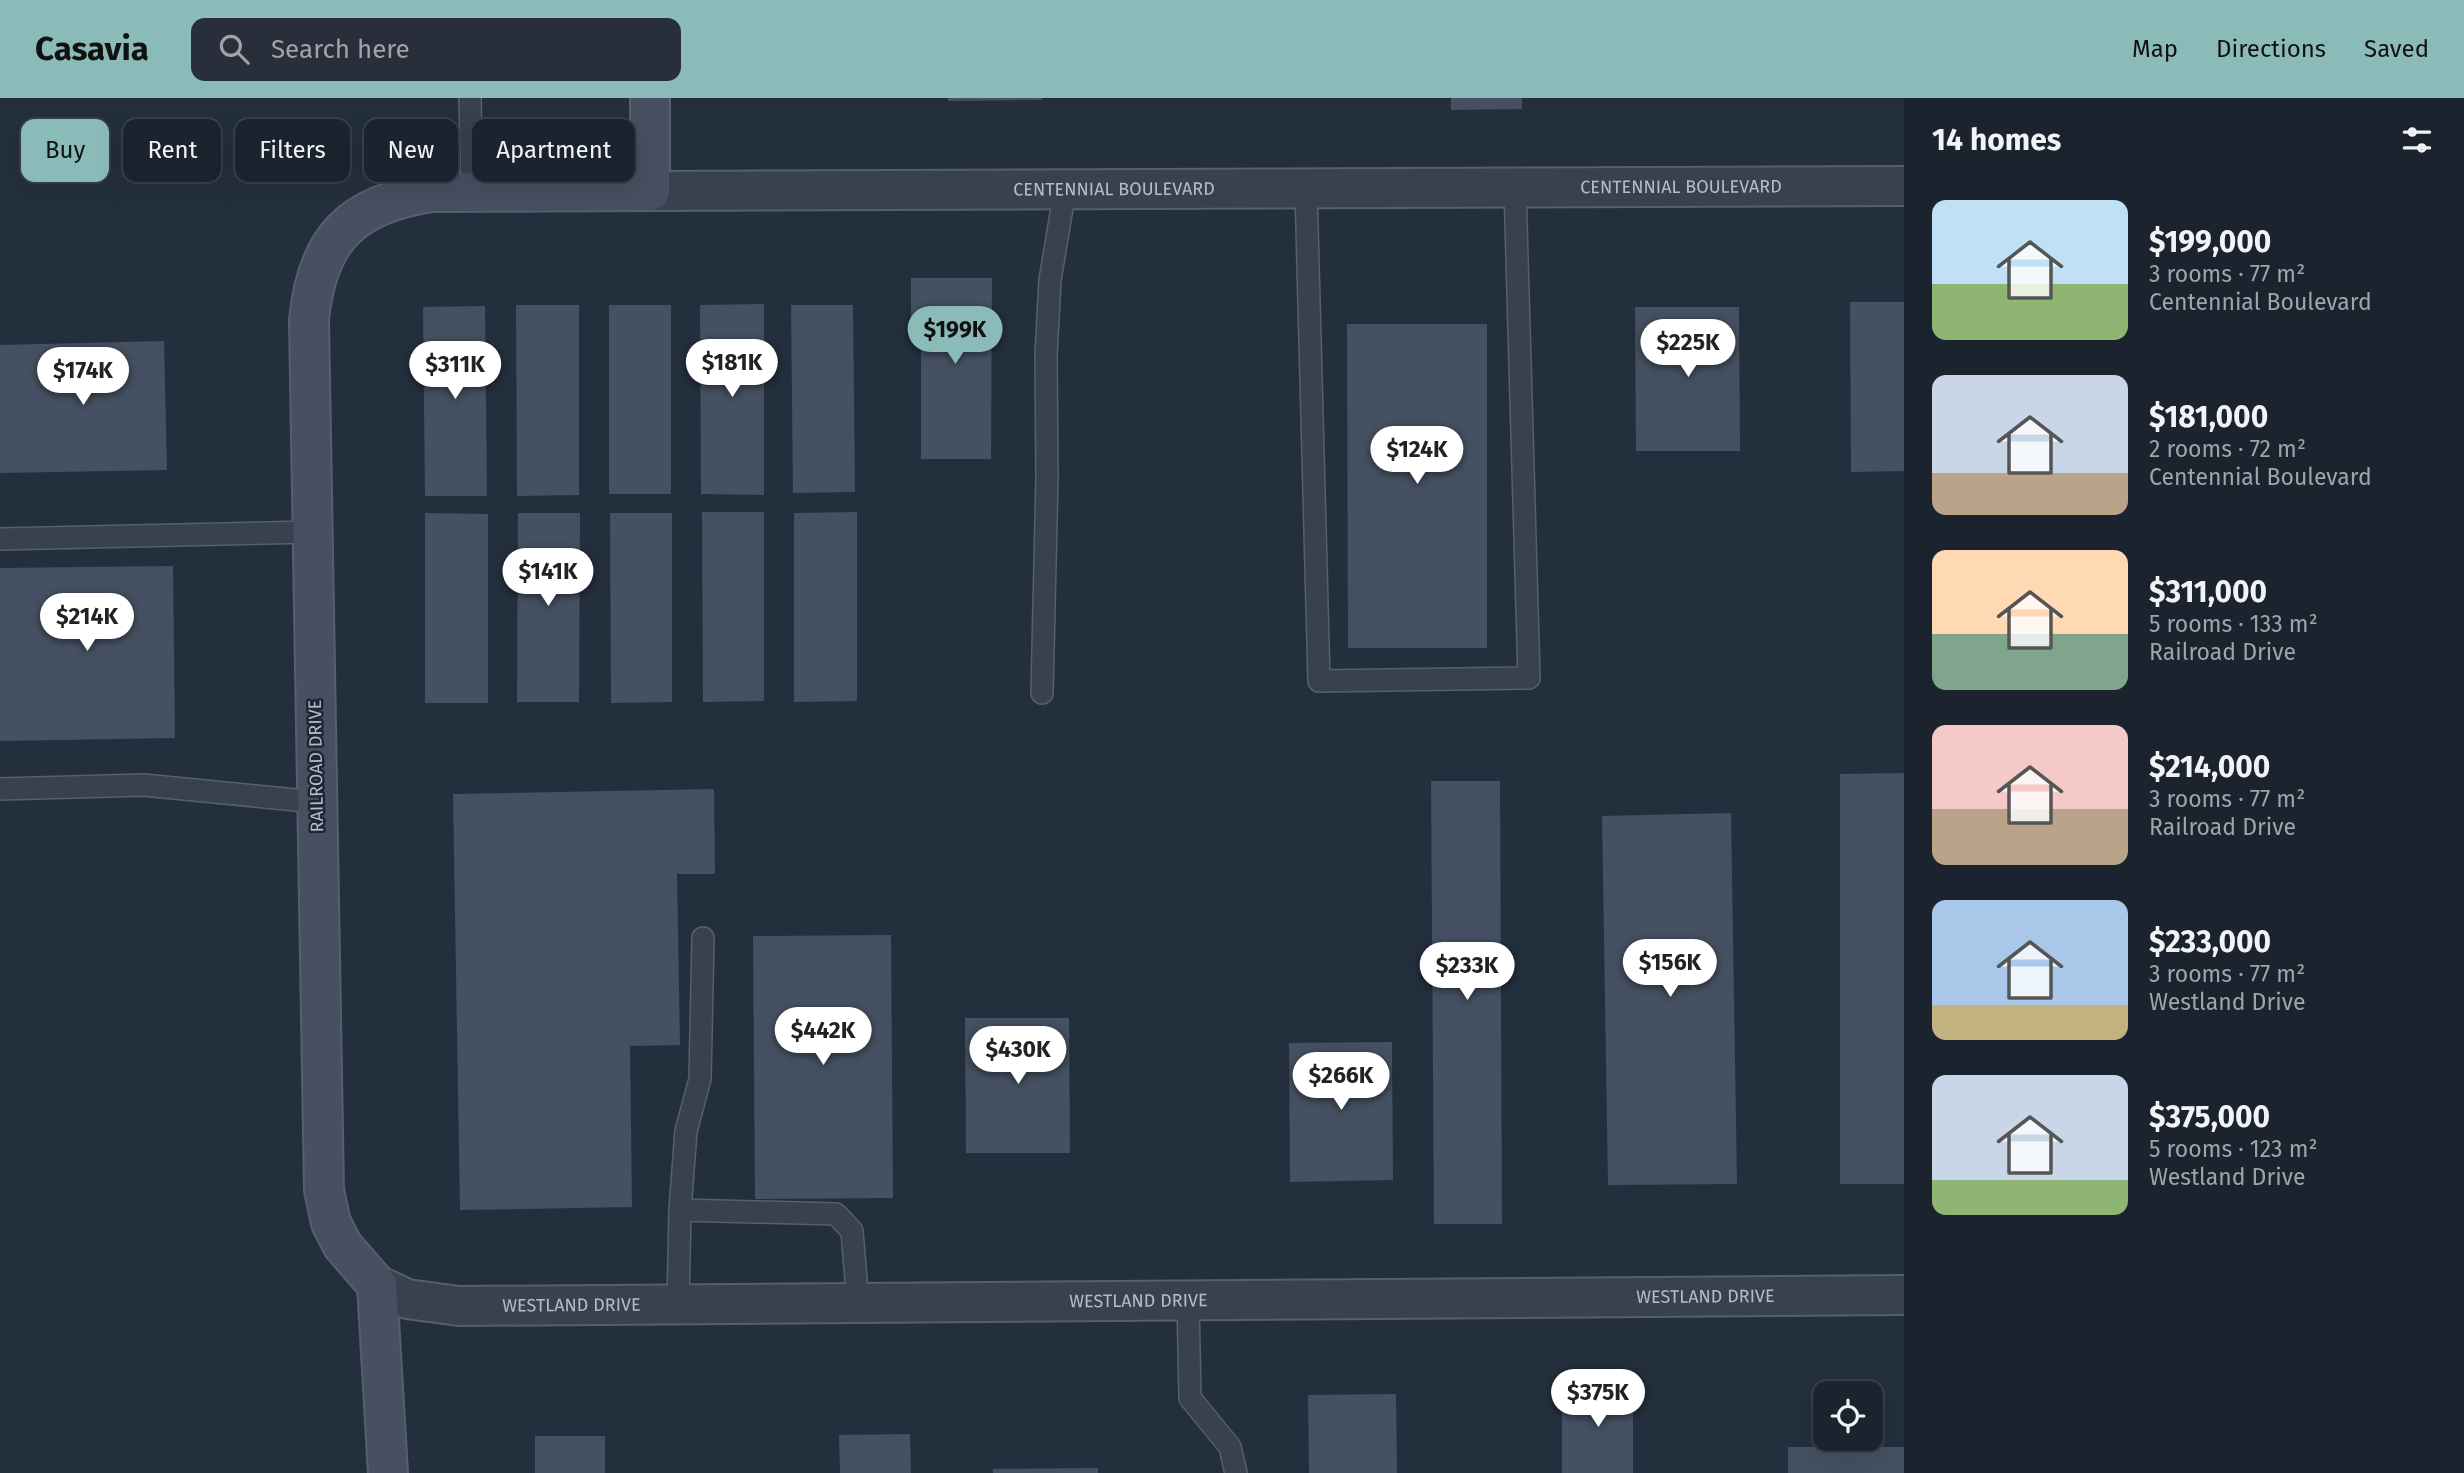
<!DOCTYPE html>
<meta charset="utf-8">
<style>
:root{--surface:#1b232e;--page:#282f3a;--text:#f1f3f6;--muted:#a0a4aa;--line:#39404a;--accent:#8bbbb9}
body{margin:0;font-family:"Fira Sans",sans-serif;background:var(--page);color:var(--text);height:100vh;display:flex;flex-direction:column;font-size:26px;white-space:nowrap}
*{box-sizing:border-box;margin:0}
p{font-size:23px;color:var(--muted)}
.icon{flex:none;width:38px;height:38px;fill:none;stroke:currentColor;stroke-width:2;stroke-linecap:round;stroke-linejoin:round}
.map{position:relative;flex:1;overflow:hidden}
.sheet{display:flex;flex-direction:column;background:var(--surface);width:560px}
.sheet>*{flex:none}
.hud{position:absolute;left:21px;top:21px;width:665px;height:63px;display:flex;gap:14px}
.controls{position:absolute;left:1813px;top:1283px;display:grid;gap:14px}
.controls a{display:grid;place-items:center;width:70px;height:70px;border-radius:14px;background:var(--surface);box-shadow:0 7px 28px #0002,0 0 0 2px var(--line);font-size:35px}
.price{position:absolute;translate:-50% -60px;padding:0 16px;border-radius:24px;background:#fff;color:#222;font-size:23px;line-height:46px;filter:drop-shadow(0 2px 4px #0008)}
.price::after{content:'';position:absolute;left:50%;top:42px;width:21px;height:16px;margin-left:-10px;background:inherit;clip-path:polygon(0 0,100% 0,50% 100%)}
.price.on{background:var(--accent);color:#111}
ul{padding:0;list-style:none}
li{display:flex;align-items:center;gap:21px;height:175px;padding:0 28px}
li span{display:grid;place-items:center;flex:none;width:196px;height:140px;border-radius:14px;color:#555}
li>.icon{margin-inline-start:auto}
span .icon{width:84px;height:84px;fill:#fffc;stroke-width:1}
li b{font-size:30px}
h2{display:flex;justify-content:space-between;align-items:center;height:84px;padding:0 28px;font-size:30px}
.tag{padding:0 24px;border-radius:14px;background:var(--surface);box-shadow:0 7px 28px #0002,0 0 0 2px var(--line);font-size:24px;line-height:63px}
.tag.on{background:var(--accent);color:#111}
header{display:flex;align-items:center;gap:42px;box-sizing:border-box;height:98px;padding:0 35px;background:var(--accent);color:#111}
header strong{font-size:33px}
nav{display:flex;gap:38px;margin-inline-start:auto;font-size:24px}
.search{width:490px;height:63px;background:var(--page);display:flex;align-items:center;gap:18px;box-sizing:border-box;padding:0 24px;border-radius:14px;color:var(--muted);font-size:26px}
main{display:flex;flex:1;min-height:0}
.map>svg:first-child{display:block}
.building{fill:#455162}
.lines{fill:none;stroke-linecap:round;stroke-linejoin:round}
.lane-casing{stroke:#565f6c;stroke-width:24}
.street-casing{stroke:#565f6c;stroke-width:42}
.secondary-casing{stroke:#565f6c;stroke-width:42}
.lane{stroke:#38414e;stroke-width:21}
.street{stroke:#38414e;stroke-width:38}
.secondary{stroke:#465061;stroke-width:38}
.labels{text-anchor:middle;stroke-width:5;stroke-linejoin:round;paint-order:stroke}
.street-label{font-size:18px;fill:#b4bcc9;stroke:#1d2633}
</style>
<header>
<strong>Casavia</strong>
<div class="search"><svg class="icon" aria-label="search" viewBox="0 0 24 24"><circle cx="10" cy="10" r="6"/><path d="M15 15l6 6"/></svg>Search here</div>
<nav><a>Map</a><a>Directions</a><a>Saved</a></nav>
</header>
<main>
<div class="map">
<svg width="1904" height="1375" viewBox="0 0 1904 1375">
<rect width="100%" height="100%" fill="#242f3e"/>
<path class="building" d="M 948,0 L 1042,0 L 1042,2 L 948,3 Z
M 1451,0 L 1522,0 L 1522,11 L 1451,12 Z
M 911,180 L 992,180 L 991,361 L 921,361 L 921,221 L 911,221 Z
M 1850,204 L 1904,204 L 1904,373 L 1851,374 Z
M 764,206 L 764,397 L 701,396 L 700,207 Z
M 516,207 L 579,207 L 579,397 L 517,398 Z
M 609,207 L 671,207 L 671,396 L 609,396 Z
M 791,207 L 853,207 L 855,394 L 793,395 Z
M 485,208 L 487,398 L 425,398 L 423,209 Z
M 1635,209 L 1739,209 L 1740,353 L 1636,353 Z
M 1347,226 L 1487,226 L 1487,550 L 1348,550 Z
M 164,243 L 167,372 L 0,375 L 0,247 Z
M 702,414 L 764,414 L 764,603 L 703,604 Z
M 857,414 L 857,603 L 794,604 L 794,415 Z
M 425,415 L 488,416 L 488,605 L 425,605 Z
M 518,415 L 580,415 L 579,604 L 517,604 Z
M 610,415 L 672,415 L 672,604 L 611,605 Z
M 173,468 L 175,640 L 0,643 L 0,470 Z
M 1904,675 L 1904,1086 L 1840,1086 L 1840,676 Z
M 1431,683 L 1500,683 L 1502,1126 L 1434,1126 Z
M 714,691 L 715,776 L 677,776 L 680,947 L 630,948 L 632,1109 L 460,1112 L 453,696 Z
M 1731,715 L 1737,1086 L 1608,1087 L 1602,718 Z
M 891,837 L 893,1100 L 755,1101 L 753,838 Z
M 965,920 L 1069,920 L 1070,1055 L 966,1055 Z
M 1392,944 L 1393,1082 L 1290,1084 L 1289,945 Z
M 1633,1287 L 1633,1375 L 1562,1375 L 1562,1288 Z
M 1396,1296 L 1397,1375 L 1309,1375 L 1308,1297 Z
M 910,1336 L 911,1375 L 840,1375 L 839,1337 Z
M 535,1338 L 605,1338 L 605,1375 L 535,1375 Z
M 1788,1349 L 1904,1349 L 1904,1375 L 1788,1375 Z
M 1098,1370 L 1098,1375 L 993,1375 L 993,1371 Z"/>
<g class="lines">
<defs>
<path id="lane" d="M 470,0 L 472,94
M 1306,91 L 1319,583 L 1529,580 L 1515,90
M 0,441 L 312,434
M 1042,595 L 1047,380 L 1046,257 L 1050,182 L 1065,92
M 0,691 L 144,687 L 316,704
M 680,1112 L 836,1116 L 852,1133 L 858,1206
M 1188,1201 L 1190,1300 L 1230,1349 L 1236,1375
M 678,1207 L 680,1112 L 686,1033 L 700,981 L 703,840"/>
<g id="street">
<path id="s1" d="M 650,93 L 1904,88"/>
<path id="s2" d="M 377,1187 L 407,1201 L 459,1208 L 1904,1197"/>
</g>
<path id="secondary" d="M 388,1375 L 377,1187 L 343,1148 L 331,1125 L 324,1092 L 309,222 C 317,140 352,106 432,94 L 650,93 L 650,0"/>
</defs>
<use href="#lane" class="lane-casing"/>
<use href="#street" class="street-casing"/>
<use href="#secondary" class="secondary-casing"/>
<use href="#lane" class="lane"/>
<use href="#street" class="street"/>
<use href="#secondary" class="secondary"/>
</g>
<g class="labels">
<g class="street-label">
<text dy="6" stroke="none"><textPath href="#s1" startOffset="1031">CENTENNIAL BOULEVARD</textPath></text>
<text dy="6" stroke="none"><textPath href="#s1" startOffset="464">CENTENNIAL BOULEVARD</textPath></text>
<text transform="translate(316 668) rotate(-91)" y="6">RAILROAD DRIVE</text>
<text dy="6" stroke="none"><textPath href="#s2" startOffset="1332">WESTLAND DRIVE</textPath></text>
<text dy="6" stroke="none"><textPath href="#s2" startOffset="765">WESTLAND DRIVE</textPath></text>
<text dy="6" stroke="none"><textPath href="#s2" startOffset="198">WESTLAND DRIVE</textPath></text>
</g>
</g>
</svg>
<div class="controls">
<a><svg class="icon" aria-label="locate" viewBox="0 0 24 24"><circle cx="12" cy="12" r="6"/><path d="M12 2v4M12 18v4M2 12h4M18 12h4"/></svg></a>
</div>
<b class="price on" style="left:955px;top:268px">$199K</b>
<b class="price" style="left:1688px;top:281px">$225K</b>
<b class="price" style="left:732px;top:301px">$181K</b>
<b class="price" style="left:455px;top:303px">$311K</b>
<b class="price" style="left:83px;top:309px">$174K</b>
<b class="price" style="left:1417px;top:388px">$124K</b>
<b class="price" style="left:548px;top:510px">$141K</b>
<b class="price" style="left:87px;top:555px">$214K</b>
<b class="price" style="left:1670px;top:901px">$156K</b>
<b class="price" style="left:1467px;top:904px">$233K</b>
<b class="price" style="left:823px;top:969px">$442K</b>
<b class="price" style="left:1018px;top:988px">$430K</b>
<b class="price" style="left:1341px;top:1014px">$266K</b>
<b class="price" style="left:1598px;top:1331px">$375K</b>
<div class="hud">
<a class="tag on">Buy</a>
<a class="tag">Rent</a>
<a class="tag">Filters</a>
<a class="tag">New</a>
<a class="tag">Apartment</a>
</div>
</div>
<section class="sheet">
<h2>14 homes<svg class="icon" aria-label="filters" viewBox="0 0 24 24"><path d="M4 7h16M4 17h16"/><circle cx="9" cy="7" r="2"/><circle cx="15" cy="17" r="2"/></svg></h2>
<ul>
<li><span style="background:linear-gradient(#bfe0f5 60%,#8fb573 0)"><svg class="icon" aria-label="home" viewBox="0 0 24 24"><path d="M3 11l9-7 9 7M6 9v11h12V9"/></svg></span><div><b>$199,000</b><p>3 rooms · 77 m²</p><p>Centennial Boulevard</p></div></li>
<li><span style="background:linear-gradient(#c9d6e8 70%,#b9a48a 0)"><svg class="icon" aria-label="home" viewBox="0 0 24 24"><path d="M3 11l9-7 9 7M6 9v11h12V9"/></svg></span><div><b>$181,000</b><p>2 rooms · 72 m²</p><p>Centennial Boulevard</p></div></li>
<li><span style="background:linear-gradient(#ffd9b3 60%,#7fa58c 0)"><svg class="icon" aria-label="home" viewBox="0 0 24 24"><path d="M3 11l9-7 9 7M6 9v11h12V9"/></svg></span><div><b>$311,000</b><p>5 rooms · 133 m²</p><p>Railroad Drive</p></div></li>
<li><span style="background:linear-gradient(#f6c9c9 60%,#b9a48a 0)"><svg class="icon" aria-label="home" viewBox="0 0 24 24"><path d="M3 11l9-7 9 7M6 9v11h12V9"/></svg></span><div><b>$214,000</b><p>3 rooms · 77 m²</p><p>Railroad Drive</p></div></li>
<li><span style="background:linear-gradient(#a9c7e8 75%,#c2b280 0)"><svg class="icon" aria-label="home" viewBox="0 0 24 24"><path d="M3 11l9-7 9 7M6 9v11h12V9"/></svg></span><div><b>$233,000</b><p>3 rooms · 77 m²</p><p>Westland Drive</p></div></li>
<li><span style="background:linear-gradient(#c9d6e8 75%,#8fb573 0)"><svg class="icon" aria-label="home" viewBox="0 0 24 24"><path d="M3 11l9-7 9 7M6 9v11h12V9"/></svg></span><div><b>$375,000</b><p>5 rooms · 123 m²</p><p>Westland Drive</p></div></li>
</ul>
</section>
</main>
